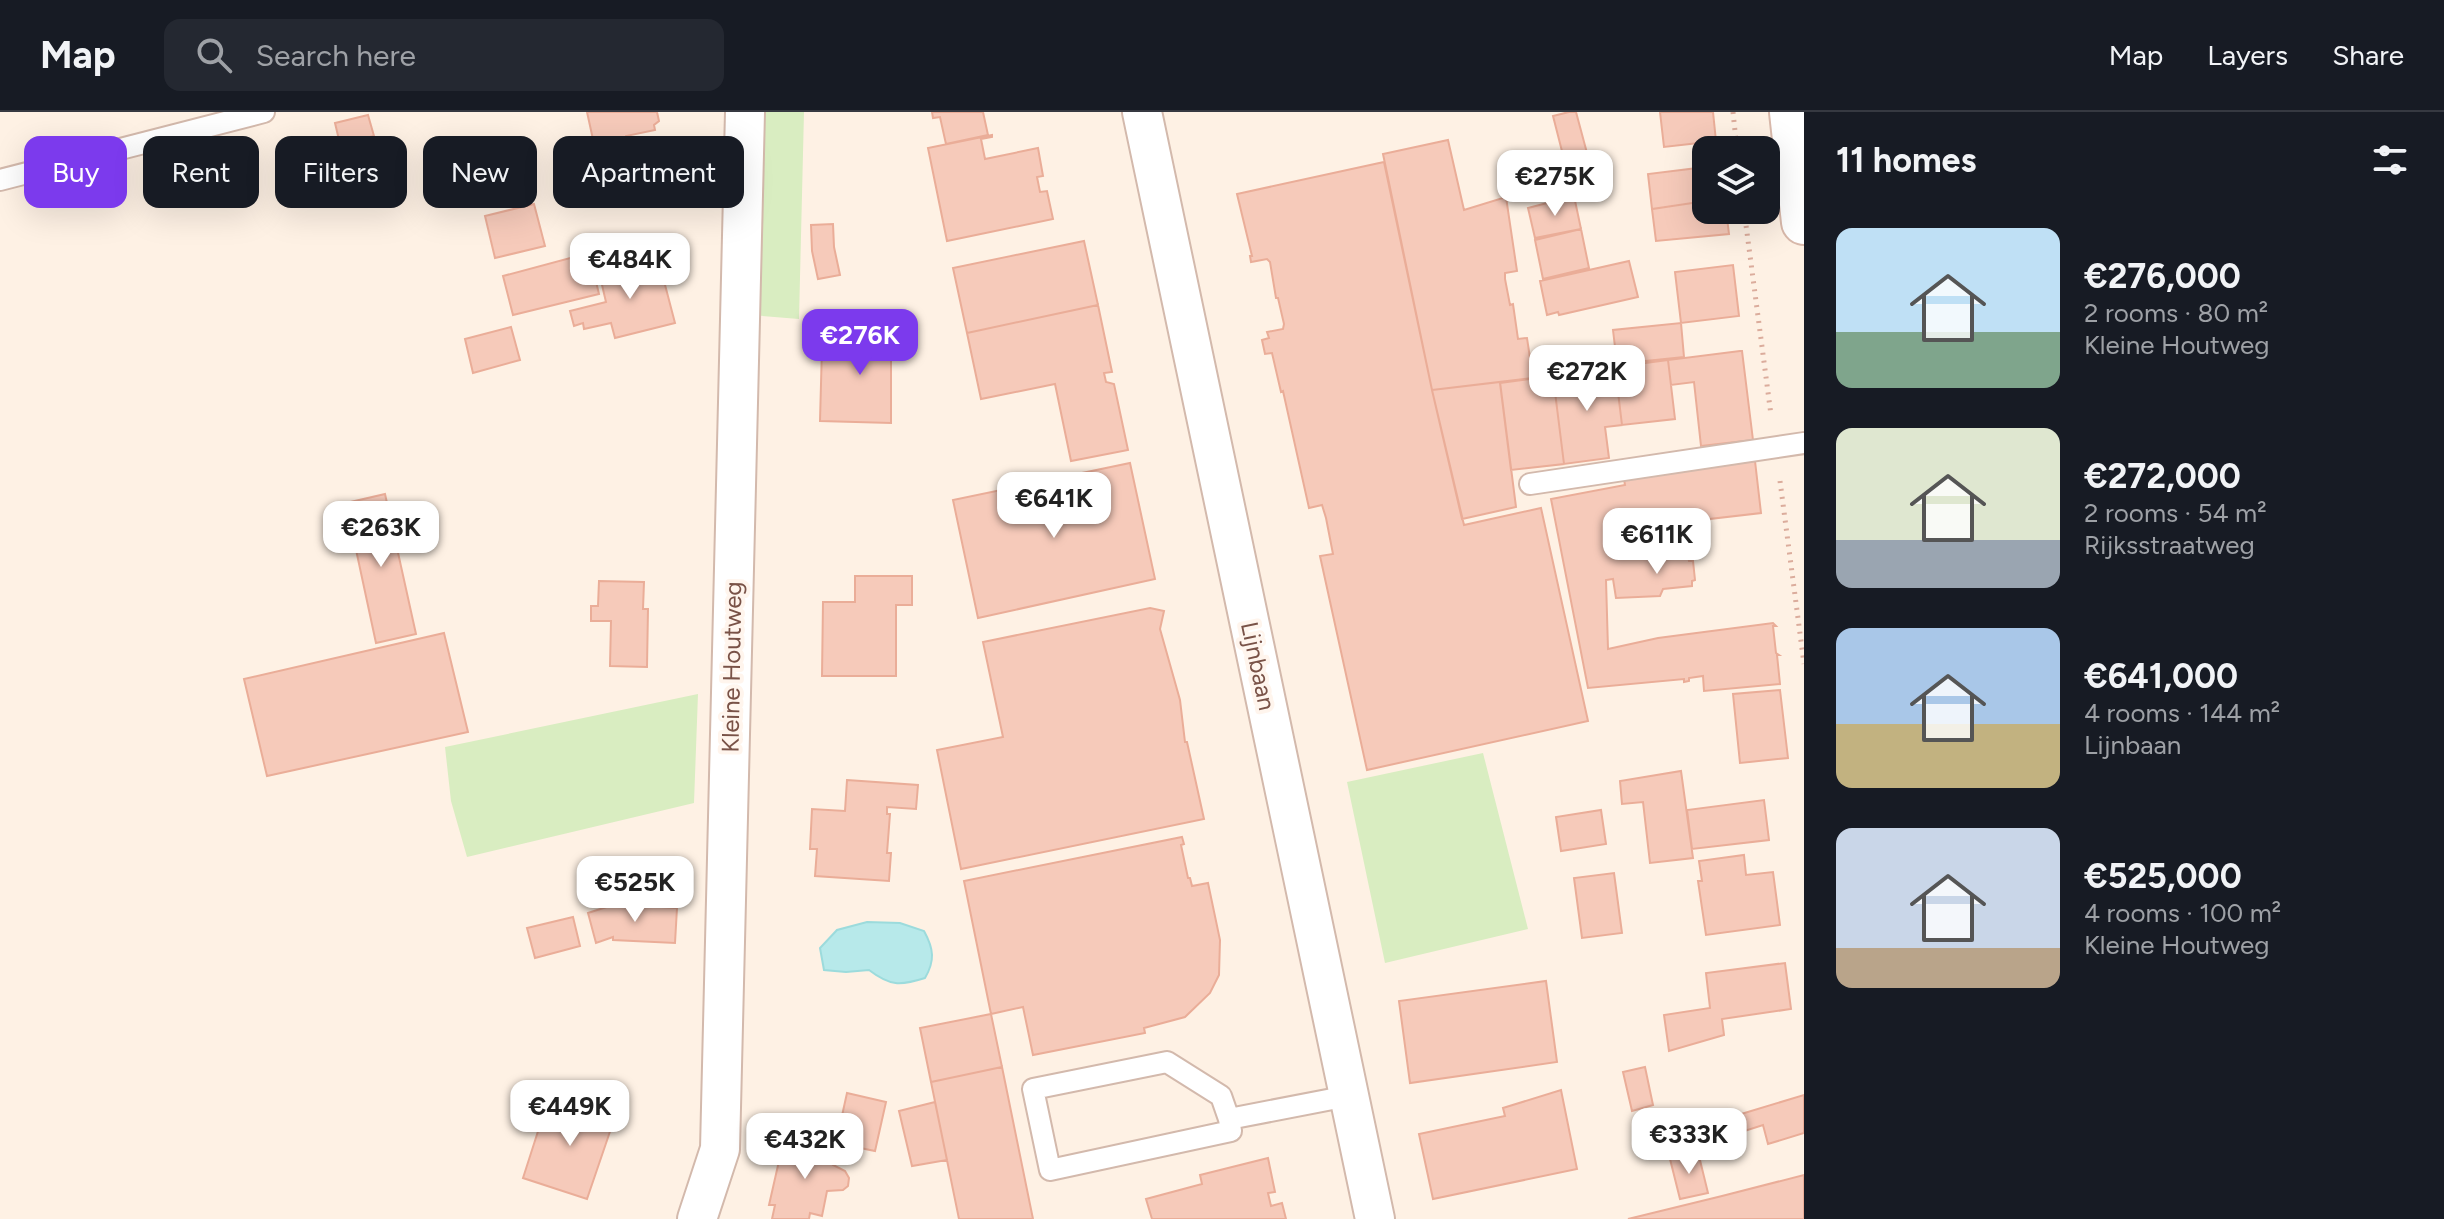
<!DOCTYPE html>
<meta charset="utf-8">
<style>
:root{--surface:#171b24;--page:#242831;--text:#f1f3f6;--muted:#9ea1a6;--line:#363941;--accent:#7c3aed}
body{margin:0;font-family:Figtree,sans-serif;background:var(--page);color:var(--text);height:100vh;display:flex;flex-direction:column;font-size:30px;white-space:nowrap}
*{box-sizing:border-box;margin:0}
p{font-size:26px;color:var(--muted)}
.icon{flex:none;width:44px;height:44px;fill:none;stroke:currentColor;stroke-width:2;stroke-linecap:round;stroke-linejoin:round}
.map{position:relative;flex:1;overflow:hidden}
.sheet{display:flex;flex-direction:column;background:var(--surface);width:640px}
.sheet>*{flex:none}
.guide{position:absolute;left:24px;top:24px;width:760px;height:72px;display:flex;gap:16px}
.tools{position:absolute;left:1692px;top:24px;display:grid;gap:16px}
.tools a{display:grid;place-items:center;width:88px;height:88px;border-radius:16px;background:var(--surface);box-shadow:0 8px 32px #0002;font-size:40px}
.price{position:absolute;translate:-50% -68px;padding:0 18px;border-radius:16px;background:#fff;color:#222;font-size:26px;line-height:52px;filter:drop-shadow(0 2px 4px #0008)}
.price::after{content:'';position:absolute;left:50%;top:48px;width:24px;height:18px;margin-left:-12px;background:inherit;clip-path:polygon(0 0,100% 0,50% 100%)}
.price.on{background:var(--accent);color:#fff}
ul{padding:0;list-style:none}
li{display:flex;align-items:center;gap:24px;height:200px;padding:0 32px}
li span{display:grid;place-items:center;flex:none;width:224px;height:160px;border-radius:16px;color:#555}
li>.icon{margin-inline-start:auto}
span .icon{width:96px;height:96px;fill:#fffc;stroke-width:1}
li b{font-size:34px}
h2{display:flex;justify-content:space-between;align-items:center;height:96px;padding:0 32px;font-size:34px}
.chip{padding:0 28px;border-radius:16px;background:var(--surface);box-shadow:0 8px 32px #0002;font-size:28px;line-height:72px}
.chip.on{background:var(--accent);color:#fff}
header{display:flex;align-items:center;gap:48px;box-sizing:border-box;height:112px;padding:0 40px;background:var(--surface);border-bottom:2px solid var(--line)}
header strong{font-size:38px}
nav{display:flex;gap:44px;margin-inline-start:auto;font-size:28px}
.search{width:560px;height:72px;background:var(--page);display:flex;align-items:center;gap:20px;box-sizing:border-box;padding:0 28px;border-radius:16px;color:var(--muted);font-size:30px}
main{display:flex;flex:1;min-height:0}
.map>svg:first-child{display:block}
.green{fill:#d9edc1}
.water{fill:#b7e9ea;stroke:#9cdbdc;stroke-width:2}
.building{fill:#f6caba;stroke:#eaad98;stroke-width:2}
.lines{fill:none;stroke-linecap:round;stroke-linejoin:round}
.service-casing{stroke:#d3b9ac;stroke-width:24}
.minor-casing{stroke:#d3b9ac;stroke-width:42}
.secondary-casing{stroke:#d9b9ab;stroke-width:48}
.path{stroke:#dbac9c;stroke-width:5;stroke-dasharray:2 6;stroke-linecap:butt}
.service{stroke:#fff;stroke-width:20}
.minor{stroke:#fff;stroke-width:38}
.secondary{stroke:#fff;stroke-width:44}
.labels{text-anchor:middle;stroke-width:8;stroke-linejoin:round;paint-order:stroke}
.street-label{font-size:24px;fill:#795247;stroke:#fff5ed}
</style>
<header>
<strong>Map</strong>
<div class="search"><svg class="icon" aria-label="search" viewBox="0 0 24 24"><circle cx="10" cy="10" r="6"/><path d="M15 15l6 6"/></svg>Search here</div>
<nav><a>Map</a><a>Layers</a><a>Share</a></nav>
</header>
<main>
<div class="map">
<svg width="1804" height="1107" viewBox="0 0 1804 1107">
<rect width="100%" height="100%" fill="#fef1e4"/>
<path class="green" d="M 757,0 L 804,0 L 799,207 L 751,203 Z
M 698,582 L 694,691 L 467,745 L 451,689 L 445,635 Z
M 1483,641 L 1528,817 L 1385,851 L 1347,670 Z"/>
<path class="water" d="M 867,810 L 900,811 L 924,819 C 934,837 935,849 925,866 C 900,874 890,874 869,858 L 846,860 L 824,858 L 820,836 L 837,818 Z"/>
<path class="building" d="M 587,0 L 657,0 L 659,9 L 654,13 L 655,18 L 626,24 L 625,29 L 614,32 L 610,28 L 594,32 Z
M 932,0 L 983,0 L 988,23 L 946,32 L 940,5 L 933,6 Z
M 1569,0 L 1576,0 L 1587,41 L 1564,47 L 1553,4 Z
M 1660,0 L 1713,0 L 1716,29 L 1664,35 Z
M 368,3 L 374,24 L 340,32 L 335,11 Z
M 992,23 L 992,25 L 981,27 L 985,47 L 1038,36 L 1043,64 L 1037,65 L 1040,80 L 1047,79 L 1053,107 L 947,129 L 928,36 Z
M 1448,28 L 1464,98 L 1506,85 L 1517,159 L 1505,161 L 1505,167 L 1510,193 L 1513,192 L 1518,227 L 1527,226 L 1533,266 L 1432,278 L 1383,42 Z
M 1384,50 L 1432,278 L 1464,413 L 1541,396 L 1588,609 L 1367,658 L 1320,444 L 1333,442 L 1326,406 L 1322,393 L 1309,396 L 1283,279 L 1281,280 L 1272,241 L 1265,242 L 1262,228 L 1269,226 L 1267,220 L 1283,217 L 1284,212 L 1278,186 L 1276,186 L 1270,150 L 1267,147 L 1251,150 L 1250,144 L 1252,144 L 1237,82 Z
M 1706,55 L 1706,89 L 1652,97 L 1648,62 Z
M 1574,84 L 1581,117 L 1535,126 L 1528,96 Z
M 1706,89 L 1706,98 L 1726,98 L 1729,122 L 1656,129 L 1652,97 Z
M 534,92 L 545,134 L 495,146 L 485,104 Z
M 833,112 L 834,135 L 840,163 L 818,167 L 812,139 L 811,113 Z
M 1581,117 L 1589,156 L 1543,167 L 1535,128 Z
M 1084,129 L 1098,193 L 967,221 L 953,156 Z
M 589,141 L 599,182 L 513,203 L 503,164 Z
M 658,146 L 675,211 L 615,226 L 611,211 L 584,217 L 583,211 L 574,214 L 570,199 L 606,190 L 599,160 Z
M 1629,149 L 1638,185 L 1559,203 L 1558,200 L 1547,203 L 1540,169 Z
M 1733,153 L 1739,204 L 1681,211 L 1675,160 Z
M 1098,193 L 1112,260 L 1104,261 L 1106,270 L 1114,272 L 1128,338 L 1071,349 L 1055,272 L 981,287 L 967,221 Z
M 1681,211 L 1684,245 L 1617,252 L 1613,218 Z
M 860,213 L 903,214 L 903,238 L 891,238 L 891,311 L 820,309 L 822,235 L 859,237 Z
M 511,215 L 520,248 L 473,261 L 465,227 Z
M 1740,239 L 1742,239 L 1753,328 L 1701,334 L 1694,270 L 1671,273 L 1668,248 Z
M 1668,248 L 1675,307 L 1622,313 L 1615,255 Z
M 1615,256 L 1622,313 L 1605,315 L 1609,346 L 1564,352 L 1553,264 Z
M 1553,264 L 1564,352 L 1511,358 L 1500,271 Z
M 1500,270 L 1516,395 L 1462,407 L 1432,278 Z
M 1755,349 L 1761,401 L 1684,410 L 1689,449 L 1693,449 L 1695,468 L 1692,469 L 1692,474 L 1663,477 L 1660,484 L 1616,486 L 1613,467 L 1606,468 L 1608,537 L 1658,526 L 1773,511 L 1776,514 L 1773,514 L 1776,541 L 1779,543 L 1777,543 L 1780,572 L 1704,579 L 1703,564 L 1689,566 L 1689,569 L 1684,570 L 1684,567 L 1588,576 L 1551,387 L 1625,373 L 1624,367 Z
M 1130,351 L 1155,467 L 978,506 L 953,388 Z
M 385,382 L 416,522 L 376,531 L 346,391 Z
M 855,464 L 912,464 L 912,493 L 896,493 L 896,564 L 822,564 L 823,490 L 855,490 Z
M 599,469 L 644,470 L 643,497 L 648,497 L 647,555 L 610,554 L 611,509 L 591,509 L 591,494 L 598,494 Z
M 1150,496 L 1164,499 L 1160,517 L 1180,588 L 1185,630 L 1187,630 L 1204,707 L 961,757 L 937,638 L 1003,625 L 983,530 Z
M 444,521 L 468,620 L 267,664 L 244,567 Z
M 1780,578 L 1788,646 L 1740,651 L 1733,582 Z
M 1681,659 L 1693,746 L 1650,751 L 1643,690 L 1622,692 L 1620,669 Z
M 847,668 L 918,673 L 916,697 L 887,695 L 887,702 L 890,702 L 887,741 L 891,741 L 889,769 L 815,764 L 817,737 L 810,737 L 812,697 L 845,699 Z
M 1764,688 L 1769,728 L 1692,737 L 1687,698 Z
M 1601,698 L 1606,732 L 1561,739 L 1556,705 Z
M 1182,725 L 1184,732 L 1181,733 L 1188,766 L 1190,766 L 1192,774 L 1208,771 L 1220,828 L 1219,863 L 1210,881 L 1185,905 L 1144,916 L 1145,921 L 1033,943 L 1023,895 L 991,902 L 964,769 Z
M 1744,743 L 1746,763 L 1773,760 L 1780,813 L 1706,823 L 1698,769 L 1702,769 L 1699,749 Z
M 1614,761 L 1622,821 L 1582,826 L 1574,766 Z
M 616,792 L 677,796 L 675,831 L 613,828 L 613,825 L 596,831 L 588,801 Z
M 573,805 L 580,834 L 535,846 L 527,816 Z
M 1785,851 L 1791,897 L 1722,907 L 1724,923 L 1669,939 L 1664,903 L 1710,896 L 1706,861 Z
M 1546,869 L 1557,950 L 1410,971 L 1399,889 Z
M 991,902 L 1002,955 L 931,970 L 920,916 Z
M 1002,955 L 1033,1107 L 959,1107 L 931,970 Z
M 1645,955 L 1653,993 L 1632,999 L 1623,960 Z
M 1561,978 L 1577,1057 L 1433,1087 L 1419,1022 L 1505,1004 L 1503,996 Z
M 847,981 L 886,990 L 875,1039 L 836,1031 Z
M 1804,983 L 1804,1021 L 1768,1032 L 1763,1013 L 1726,1025 L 1724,1017 L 1731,1016 L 1728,1006 Z
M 561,984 L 616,1002 L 587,1087 L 523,1066 L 541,1010 L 551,1013 Z
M 935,990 L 947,1048 L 912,1054 L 899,999 Z
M 784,1027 L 836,1038 L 833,1053 L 845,1059 L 849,1066 L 848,1074 L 843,1078 L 827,1079 L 822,1104 L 810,1101 L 809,1107 L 772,1107 L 775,1093 L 769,1093 Z
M 1698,1040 L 1708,1081 L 1680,1087 L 1670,1047 Z
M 1268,1046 L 1275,1080 L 1268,1081 L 1271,1094 L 1282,1091 L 1286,1107 L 1152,1107 L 1146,1087 L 1202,1072 L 1200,1063 Z
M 1804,1063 L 1804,1107 L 1628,1107 L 1722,1084 Z"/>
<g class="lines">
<defs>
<path id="service" d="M 0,68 L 264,0
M 1530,372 L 1804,331
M 1229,1007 L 1221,984 L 1167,950 L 1033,977 L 1050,1058 L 1231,1019 L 1229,1007 L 1348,984"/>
<path id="minor" d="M 1142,0 L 1375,1107
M 697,1107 L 720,1037 L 745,0"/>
<path id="secondary" d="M 1792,0 L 1804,110"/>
</defs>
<use href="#service" class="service-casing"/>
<use href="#minor" class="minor-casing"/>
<use href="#secondary" class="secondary-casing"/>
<path class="path" d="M 1733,0 L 1737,38
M 1744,98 L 1771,303
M 1780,369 L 1804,552"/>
<use href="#service" class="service"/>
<use href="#minor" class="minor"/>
<use href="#secondary" class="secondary"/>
</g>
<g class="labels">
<g class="street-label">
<text transform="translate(1258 554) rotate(78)" y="8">Lijnbaan</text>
<text transform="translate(732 555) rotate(-89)" y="8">Kleine Houtweg</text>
</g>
</g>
</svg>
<div class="tools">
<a><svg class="icon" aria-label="layers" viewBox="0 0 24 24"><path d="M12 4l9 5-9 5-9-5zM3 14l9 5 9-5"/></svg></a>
</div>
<b class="price" style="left:1555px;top:106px">€275K</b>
<b class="price" style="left:630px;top:189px">€484K</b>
<b class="price on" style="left:860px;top:265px">€276K</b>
<b class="price" style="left:1587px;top:301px">€272K</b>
<b class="price" style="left:1054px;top:428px">€641K</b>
<b class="price" style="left:381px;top:457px">€263K</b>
<b class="price" style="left:1657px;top:464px">€611K</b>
<b class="price" style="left:635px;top:812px">€525K</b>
<b class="price" style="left:570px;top:1036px">€449K</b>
<b class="price" style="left:1689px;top:1064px">€333K</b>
<b class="price" style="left:805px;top:1069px">€432K</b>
<div class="guide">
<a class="chip on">Buy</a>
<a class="chip">Rent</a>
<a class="chip">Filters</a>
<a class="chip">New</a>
<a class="chip">Apartment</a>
</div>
</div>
<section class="sheet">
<h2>11 homes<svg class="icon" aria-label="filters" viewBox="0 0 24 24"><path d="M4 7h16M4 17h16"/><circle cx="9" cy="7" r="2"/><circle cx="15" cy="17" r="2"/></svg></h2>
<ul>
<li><span style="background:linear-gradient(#bfe0f5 65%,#7fa58c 0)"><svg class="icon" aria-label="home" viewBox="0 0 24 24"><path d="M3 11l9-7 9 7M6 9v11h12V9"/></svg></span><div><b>€276,000</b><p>2 rooms · 80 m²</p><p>Kleine Houtweg</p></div></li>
<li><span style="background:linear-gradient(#dfe7d0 70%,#9aa5b1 0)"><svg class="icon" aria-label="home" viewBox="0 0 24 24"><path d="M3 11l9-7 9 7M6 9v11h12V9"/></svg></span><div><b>€272,000</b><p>2 rooms · 54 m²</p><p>Rijksstraatweg</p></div></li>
<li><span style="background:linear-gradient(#a9c7e8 60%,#c2b280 0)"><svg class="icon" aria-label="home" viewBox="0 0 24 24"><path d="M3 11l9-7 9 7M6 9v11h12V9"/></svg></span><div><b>€641,000</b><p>4 rooms · 144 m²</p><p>Lijnbaan</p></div></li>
<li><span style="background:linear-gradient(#c9d6e8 75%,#b9a48a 0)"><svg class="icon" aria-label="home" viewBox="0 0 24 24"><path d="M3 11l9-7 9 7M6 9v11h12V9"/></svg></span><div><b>€525,000</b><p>4 rooms · 100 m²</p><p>Kleine Houtweg</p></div></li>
</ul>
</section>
</main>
